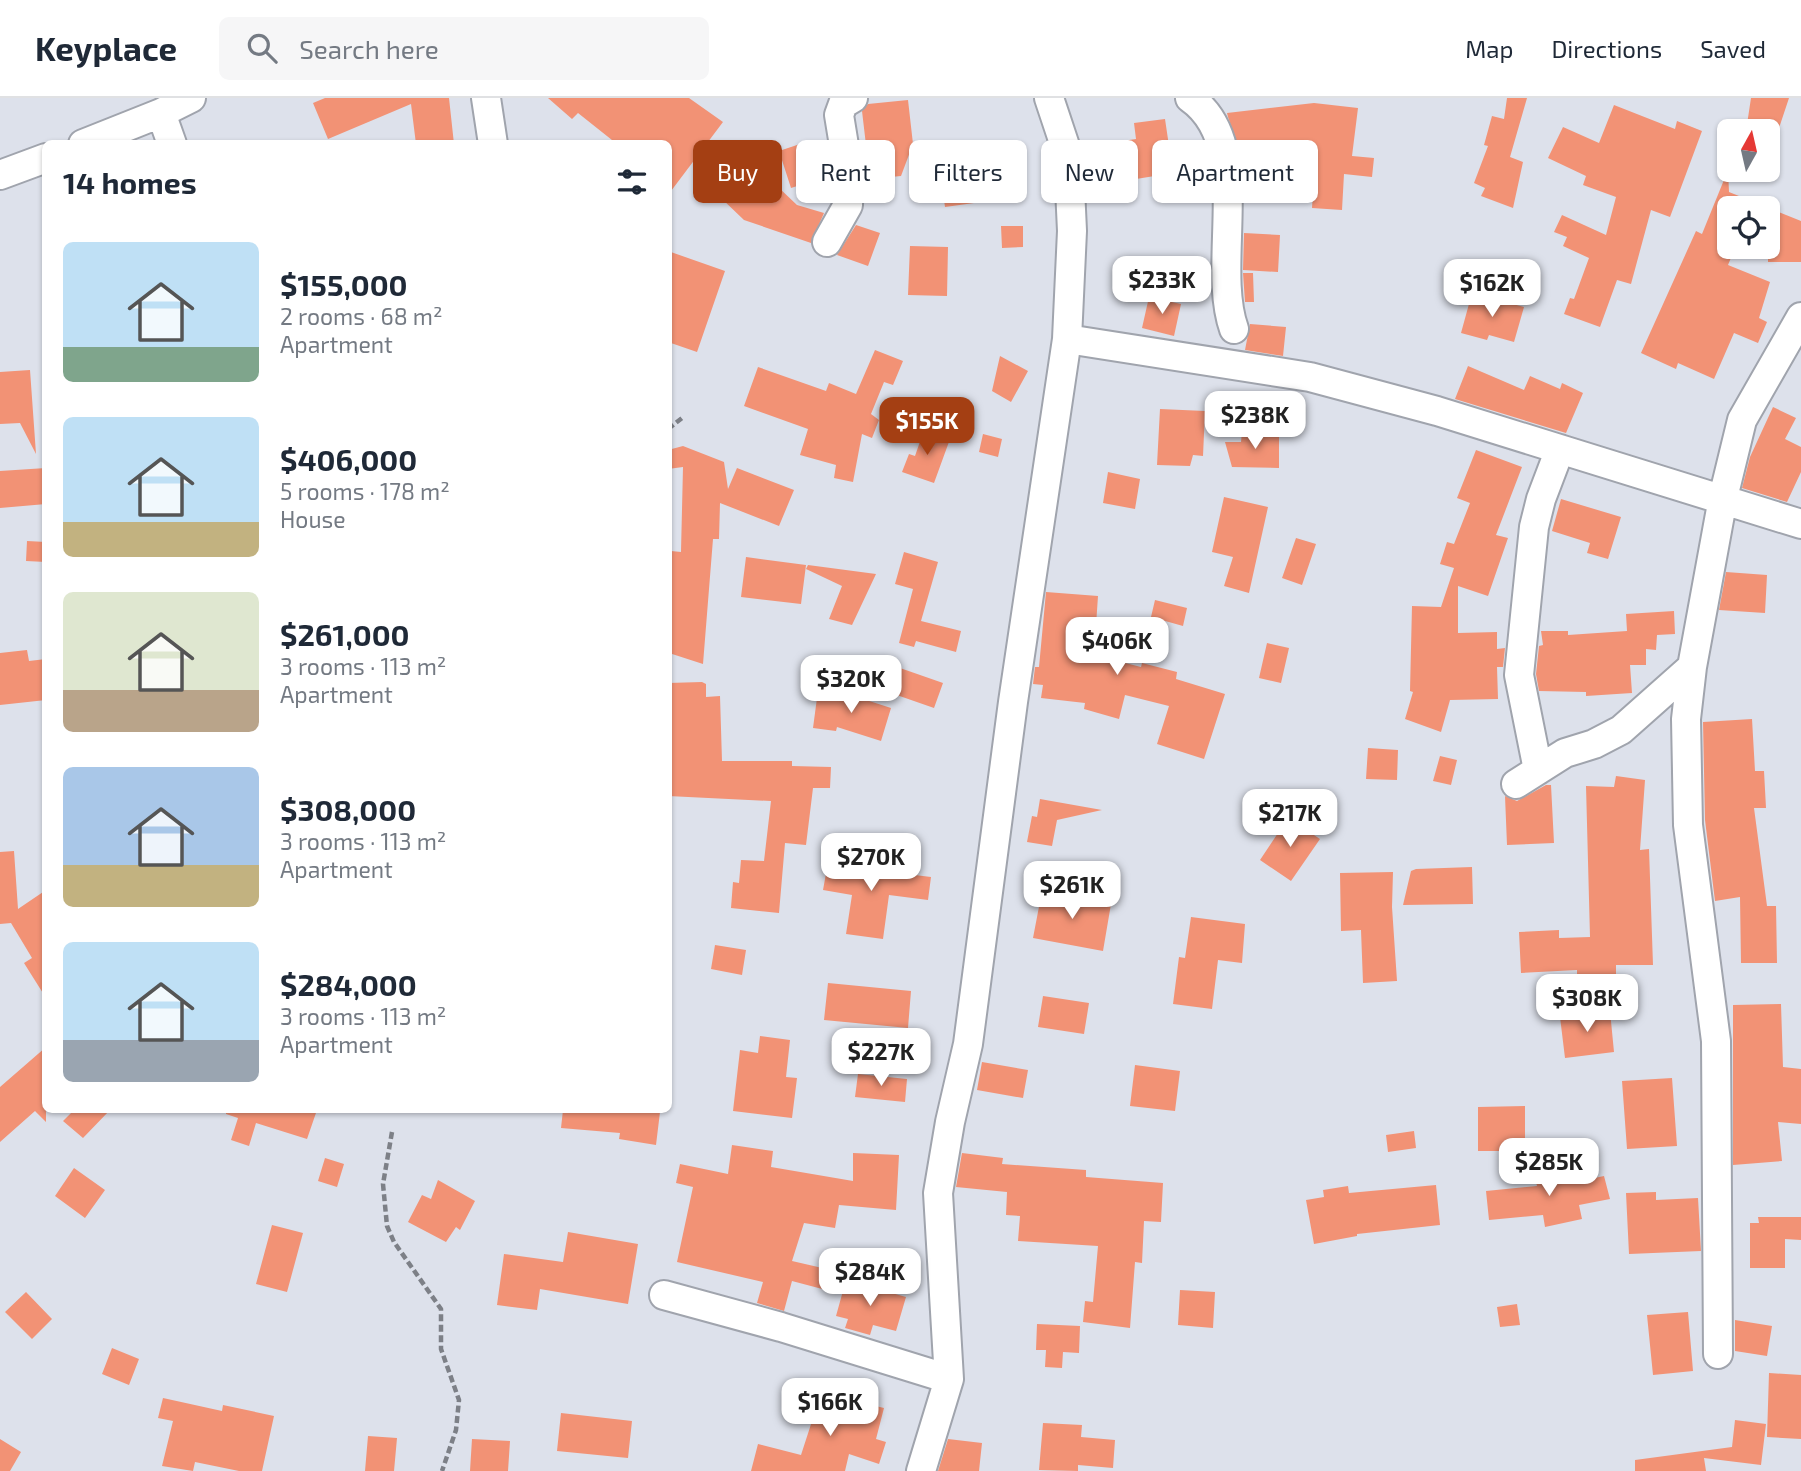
<!DOCTYPE html>
<meta charset="utf-8">
<style>
:root{--surface:#fff;--page:#f6f6f7;--text:#1f2937;--muted:#747a83;--line:#e0e1e3;--accent:#a43f13}
body{margin:0;font-family:"Exo 2",sans-serif;background:var(--page);color:var(--text);height:100vh;display:flex;flex-direction:column;font-size:26px;white-space:nowrap}
*{box-sizing:border-box;margin:0}
p{font-size:23px;color:var(--muted)}
.icon{flex:none;width:38px;height:38px;fill:none;stroke:currentColor;stroke-width:2;stroke-linecap:round;stroke-linejoin:round}
.map{position:relative;flex:1;overflow:hidden}
.panel{position:absolute;left:42px;top:42px;width:630px;height:973px;display:flex;flex-direction:column;background:var(--surface);border-radius:10px;box-shadow:0 2px 5px #0004}
.panel>*{flex:none}
.hud{position:absolute;left:693px;top:42px;width:665px;height:63px;display:flex;gap:14px}
.needle{width:46px;rotate:8deg}
.controls{position:absolute;left:1717px;top:21px;display:grid;gap:14px}
.controls a{display:grid;place-items:center;width:63px;height:63px;border-radius:10px;background:var(--surface);box-shadow:0 2px 5px #0004;font-size:35px}
.price{position:absolute;translate:-50% -60px;padding:0 16px;border-radius:14px;background:#fff;color:#222;font-size:23px;line-height:46px;filter:drop-shadow(0 2px 4px #0008)}
.price::after{content:'';position:absolute;left:50%;top:42px;width:21px;height:16px;margin-left:-10px;background:inherit;clip-path:polygon(0 0,100% 0,50% 100%)}
.price.current{background:var(--accent);color:#fff}
ul{padding:0;list-style:none}
li{display:flex;align-items:center;gap:21px;height:175px;padding:0 21px}
li span{display:grid;place-items:center;flex:none;width:196px;height:140px;border-radius:10px;color:#555}
li>.icon{margin-inline-start:auto}
span .icon{width:84px;height:84px;fill:#fffc;stroke-width:1}
li b{font-size:30px}
h2{display:flex;justify-content:space-between;align-items:center;height:84px;padding:0 21px;font-size:30px}
.chip{padding:0 24px;border-radius:10px;background:var(--surface);box-shadow:0 2px 5px #0004;font-size:24px;line-height:63px}
.chip.current{background:var(--accent);color:#fff}
header{display:flex;align-items:center;gap:42px;box-sizing:border-box;height:98px;padding:0 35px;background:var(--surface);border-bottom:2px solid var(--line)}
header strong{font-size:33px}
nav{display:flex;gap:38px;margin-inline-start:auto;font-size:24px}
.search{width:490px;height:63px;background:var(--page);display:flex;align-items:center;gap:18px;box-sizing:border-box;padding:0 24px;border-radius:10px;color:var(--muted);font-size:26px}
.map>svg:first-child{display:block}
.building{fill:#f29275}
.lines{fill:none;stroke-linecap:round;stroke-linejoin:round}
.minor-casing{stroke:#a0a4ad;stroke-width:32}
.path{stroke:#7d8087;stroke-width:4.5;stroke-dasharray:7 3.5;stroke-linecap:butt}
.minor{stroke:#fff;stroke-width:28}
</style>
<header>
<strong>Keyplace</strong>
<div class="search"><svg class="icon" aria-label="search" viewBox="0 0 24 24"><circle cx="10" cy="10" r="6"/><path d="M15 15l6 6"/></svg>Search here</div>
<nav><a>Map</a><a>Directions</a><a>Saved</a></nav>
</header>
<div class="map">
<svg width="1801" height="1373" viewBox="0 0 1801 1373">
<rect width="100%" height="100%" fill="#dde1eb"/>
<path class="building" d="M 325,0 L 449,0 L 454,46 L 416,46 L 411,6 L 328,41 L 313,5 Z
M 548,0 L 689,0 L 723,24 L 668,97 L 668,46 L 617,46 L 578,15 L 572,21 Z
M 1507,0 L 1527,0 L 1510,59 L 1523,64 L 1513,110 L 1481,98 L 1485,90 L 1474,85 L 1488,48 L 1484,47 L 1492,18 L 1504,21 Z
M 1751,0 L 1789,0 L 1778,33 L 1746,33 Z
M 908,2 L 913,46 L 901,78 L 870,81 L 862,13 L 868,6 Z
M 1314,5 L 1358,10 L 1352,58 L 1374,60 L 1372,79 L 1344,76 L 1342,112 L 1312,110 L 1316,47 L 1240,55 L 1228,19 L 1227,15 Z
M 1614,7 L 1675,31 L 1677,23 L 1702,33 L 1670,119 L 1651,112 L 1631,186 L 1617,182 L 1600,229 L 1564,216 L 1570,200 L 1574,201 L 1589,160 L 1563,148 L 1567,139 L 1554,134 L 1562,117 L 1606,137 L 1616,99 L 1583,87 L 1586,78 L 1548,60 L 1563,29 L 1599,45 Z
M 1165,21 L 1173,75 L 1087,89 L 1082,49 L 1136,41 L 1134,25 Z
M 806,44 L 819,81 L 791,90 L 779,53 Z
M 996,47 L 1003,101 L 945,109 L 940,74 L 911,77 L 911,58 Z
M 754,66 L 797,107 L 824,115 L 811,145 L 744,122 L 721,100 Z
M 1728,72 L 1729,94 L 1801,123 L 1801,164 L 1768,164 L 1768,110 L 1729,110 L 1729,149 L 1735,150 L 1728,167 L 1770,184 L 1759,220 L 1767,224 L 1758,245 L 1734,235 L 1714,281 L 1678,265 L 1676,271 L 1641,255 L 1696,133 L 1702,136 Z
M 856,127 L 880,135 L 868,168 L 837,157 Z
M 1001,128 L 1023,128 L 1023,149 L 1002,150 Z
M 1244,135 L 1280,137 L 1278,174 L 1243,172 Z
M 910,148 L 948,149 L 947,198 L 908,197 Z
M 668,153 L 725,173 L 697,254 L 668,244 Z
M 1243,175 L 1253,175 L 1254,204 L 1245,204 Z
M 1472,195 L 1524,209 L 1514,244 L 1489,237 L 1487,242 L 1461,235 Z
M 1149,199 L 1181,206 L 1174,238 L 1142,230 Z
M 1250,226 L 1286,229 L 1283,258 L 1245,252 Z
M 875,252 L 903,263 L 893,287 L 884,284 L 871,316 L 879,322 L 872,340 L 862,336 L 853,384 L 834,380 L 836,367 L 800,357 L 808,331 L 744,308 L 758,269 L 826,293 L 829,285 L 856,296 Z
M 1000,258 L 1028,273 L 1011,304 L 992,293 Z
M 1468,268 L 1524,292 L 1530,278 L 1560,291 L 1562,285 L 1583,295 L 1566,335 L 1455,301 Z
M 30,272 L 36,356 L 20,325 L 0,326 L 0,274 Z
M 1773,309 L 1796,320 L 1785,341 L 1801,349 L 1801,374 L 1787,404 L 1742,390 L 1750,359 Z
M 1160,311 L 1205,313 L 1203,358 L 1193,357 L 1190,368 L 1157,367 Z
M 924,332 L 950,341 L 934,385 L 902,374 L 909,356 L 915,358 Z
M 1242,334 L 1279,335 L 1279,370 L 1232,369 L 1225,344 L 1241,344 Z
M 983,336 L 1002,341 L 998,359 L 979,354 Z
M 683,348 L 724,364 L 728,391 L 737,370 L 794,392 L 779,428 L 720,405 L 719,441 L 713,441 L 703,566 L 669,555 L 669,483 L 671,453 L 681,454 L 683,369 L 668,371 L 668,352 Z
M 1476,352 L 1522,369 L 1496,437 L 1508,440 L 1488,498 L 1458,488 L 1458,535 L 1497,534 L 1497,551 L 1505,550 L 1503,569 L 1497,569 L 1498,601 L 1450,602 L 1441,634 L 1405,621 L 1413,594 L 1410,593 L 1412,508 L 1441,509 L 1454,470 L 1440,466 L 1447,444 L 1454,446 L 1470,405 L 1457,400 Z
M 46,370 L 46,406 L 0,410 L 0,373 Z
M 1108,374 L 1140,381 L 1135,411 L 1103,405 Z
M 1224,399 L 1268,409 L 1249,495 L 1224,488 L 1233,459 L 1212,454 Z
M 1561,401 L 1621,419 L 1608,461 L 1587,455 L 1590,445 L 1552,433 Z
M 1296,440 L 1316,446 L 1302,487 L 1282,480 Z
M 27,443 L 46,444 L 46,464 L 26,463 Z
M 904,454 L 938,464 L 921,523 L 961,533 L 956,554 L 916,543 L 914,549 L 899,545 L 913,491 L 895,486 Z
M 746,459 L 806,467 L 801,506 L 741,499 Z
M 808,467 L 876,476 L 852,527 L 829,521 L 842,488 L 806,471 Z
M 1726,474 L 1767,477 L 1765,515 L 1719,512 Z
M 1046,494 L 1098,498 L 1094,557 L 1141,569 L 1142,565 L 1177,574 L 1176,581 L 1225,596 L 1204,661 L 1157,646 L 1169,608 L 1125,597 L 1119,621 L 1084,611 L 1085,605 L 1041,600 L 1043,587 L 1033,586 L 1035,569 L 1039,569 Z
M 1155,502 L 1187,510 L 1183,528 L 1151,519 Z
M 1674,513 L 1675,536 L 1657,537 L 1656,552 L 1646,551 L 1646,567 L 1630,567 L 1632,595 L 1586,598 L 1586,594 L 1539,593 L 1536,576 L 1539,548 L 1543,547 L 1541,533 L 1568,533 L 1568,537 L 1627,533 L 1626,516 Z
M 1267,545 L 1289,550 L 1281,585 L 1259,580 Z
M 27,552 L 29,563 L 46,561 L 46,602 L 0,607 L 0,555 Z
M 900,570 L 943,585 L 934,610 L 891,595 Z
M 702,584 L 706,586 L 706,599 L 720,598 L 722,663 L 792,663 L 792,668 L 831,669 L 830,690 L 813,690 L 806,747 L 785,745 L 779,815 L 731,810 L 733,784 L 739,785 L 741,762 L 764,763 L 771,703 L 668,698 L 668,585 Z
M 832,591 L 891,610 L 881,643 L 837,629 L 836,633 L 813,630 L 817,600 L 830,601 Z
M 1752,621 L 1755,673 L 1764,673 L 1766,710 L 1754,710 L 1767,808 L 1776,808 L 1777,865 L 1741,865 L 1740,799 L 1715,803 L 1705,722 L 1703,624 Z
M 1368,650 L 1398,652 L 1397,682 L 1366,681 Z
M 1440,658 L 1457,662 L 1451,687 L 1433,683 Z
M 1616,678 L 1645,682 L 1640,752 L 1649,751 L 1653,867 L 1616,867 L 1616,876 L 1577,880 L 1577,872 L 1521,875 L 1519,834 L 1559,832 L 1559,840 L 1590,839 L 1586,688 L 1614,689 Z
M 1546,687 L 1551,687 L 1554,745 L 1507,747 L 1505,698 L 1517,703 Z
M 1040,701 L 1102,712 L 1057,722 L 1052,748 L 1027,744 L 1032,718 L 1037,719 Z
M 1288,720 L 1320,741 L 1291,783 L 1260,762 Z
M 14,753 L 18,811 L 46,792 L 46,900 L 24,865 L 32,860 L 11,825 L 0,826 L 0,754 Z
M 829,759 L 867,765 L 866,771 L 931,779 L 928,802 L 889,797 L 883,841 L 846,836 L 852,797 L 823,792 Z
M 1472,769 L 1473,806 L 1403,807 L 1411,773 L 1416,771 Z
M 1393,774 L 1392,809 L 1397,883 L 1363,885 L 1361,832 L 1341,833 L 1340,775 Z
M 1042,793 L 1111,806 L 1103,853 L 1033,840 Z
M 1191,819 L 1245,826 L 1242,865 L 1218,862 L 1212,911 L 1173,906 L 1179,859 L 1185,860 Z
M 715,847 L 746,852 L 742,877 L 711,871 Z
M 828,885 L 911,893 L 908,930 L 824,922 Z
M 1043,898 L 1089,905 L 1084,936 L 1038,929 Z
M 1781,906 L 1783,969 L 1801,971 L 1801,1026 L 1778,1024 L 1782,1063 L 1733,1067 L 1733,907 Z
M 1610,913 L 1614,954 L 1565,960 L 1560,919 Z
M 760,938 L 790,942 L 786,979 L 797,980 L 792,1020 L 733,1013 L 740,952 L 758,955 Z
M 46,949 L 46,1024 L 35,1013 L 0,1044 L 0,989 Z
M 982,964 L 1028,972 L 1023,1000 L 977,992 Z
M 1135,967 L 1180,973 L 1175,1013 L 1130,1008 Z
M 858,976 L 907,981 L 905,1004 L 855,999 Z
M 1672,980 L 1677,1048 L 1627,1051 L 1622,983 Z
M 1525,1008 L 1525,1053 L 1478,1053 L 1478,1009 Z
M 74,1012 L 110,1012 L 83,1040 L 63,1023 Z
M 226,1012 L 317,1012 L 307,1041 L 256,1025 L 249,1048 L 231,1042 L 238,1020 L 226,1016 Z
M 563,1012 L 660,1014 L 656,1047 L 619,1041 L 620,1035 L 561,1030 Z
M 1414,1033 L 1416,1050 L 1388,1054 L 1386,1037 Z
M 732,1047 L 773,1053 L 771,1069 L 853,1083 L 853,1055 L 899,1057 L 896,1112 L 839,1107 L 835,1130 L 804,1125 L 792,1163 L 831,1172 L 826,1192 L 792,1183 L 784,1213 L 757,1205 L 763,1184 L 677,1164 L 693,1089 L 676,1085 L 680,1066 L 728,1076 Z
M 962,1055 L 1003,1060 L 1002,1066 L 1086,1072 L 1086,1079 L 1163,1085 L 1161,1124 L 1144,1123 L 1142,1165 L 1135,1164 L 1130,1230 L 1083,1224 L 1085,1203 L 1093,1204 L 1098,1148 L 1018,1143 L 1020,1118 L 1006,1117 L 1007,1094 L 956,1089 Z
M 325,1060 L 344,1066 L 337,1089 L 318,1083 Z
M 74,1070 L 105,1092 L 85,1120 L 55,1098 Z
M 1588,1072 L 1590,1081 L 1604,1078 L 1610,1101 L 1579,1107 L 1582,1121 L 1545,1129 L 1543,1117 L 1489,1122 L 1486,1093 L 1537,1088 L 1535,1080 Z
M 438,1082 L 475,1103 L 460,1132 L 456,1129 L 446,1144 L 408,1124 L 422,1097 L 431,1101 Z
M 1436,1087 L 1440,1127 L 1357,1136 L 1357,1138 L 1314,1146 L 1306,1102 L 1324,1099 L 1323,1092 L 1348,1088 L 1349,1095 Z
M 1656,1094 L 1656,1102 L 1698,1100 L 1701,1153 L 1629,1156 L 1626,1095 Z
M 1758,1119 L 1801,1119 L 1801,1142 L 1785,1141 L 1785,1170 L 1750,1170 L 1750,1125 L 1759,1125 Z
M 272,1127 L 303,1135 L 287,1194 L 256,1186 Z
M 568,1134 L 638,1146 L 628,1206 L 540,1191 L 537,1212 L 497,1207 L 504,1156 L 563,1164 Z
M 846,1182 L 906,1199 L 896,1233 L 873,1227 L 870,1237 L 845,1230 L 848,1221 L 836,1218 Z
M 1180,1192 L 1215,1194 L 1213,1230 L 1178,1227 Z
M 26,1194 L 52,1221 L 32,1241 L 5,1214 Z
M 1517,1206 L 1520,1227 L 1500,1229 L 1497,1209 Z
M 1688,1214 L 1693,1273 L 1653,1277 L 1647,1217 Z
M 1735,1222 L 1772,1228 L 1767,1258 L 1735,1253 Z
M 1037,1226 L 1080,1228 L 1079,1255 L 1063,1254 L 1062,1270 L 1045,1269 L 1046,1252 L 1036,1252 Z
M 112,1250 L 139,1261 L 129,1287 L 102,1276 Z
M 1769,1275 L 1801,1277 L 1801,1341 L 1767,1339 Z
M 815,1293 L 884,1310 L 876,1341 L 886,1344 L 879,1366 L 849,1356 L 845,1373 L 751,1373 L 758,1346 L 801,1357 L 813,1320 L 809,1319 Z
M 163,1300 L 222,1313 L 223,1307 L 274,1318 L 262,1373 L 239,1373 L 195,1364 L 193,1373 L 162,1368 L 173,1323 L 158,1320 Z
M 561,1315 L 632,1323 L 628,1360 L 557,1353 Z
M 1735,1322 L 1766,1326 L 1761,1367 L 1704,1360 L 1706,1373 L 1635,1373 L 1635,1362 L 1732,1349 Z
M 1043,1325 L 1082,1327 L 1081,1339 L 1115,1342 L 1113,1370 L 1078,1367 L 1078,1373 L 1039,1372 Z
M 368,1338 L 397,1340 L 394,1373 L 365,1373 Z
M 0,1341 L 21,1354 L 10,1373 L 0,1373 Z
M 472,1341 L 510,1343 L 508,1373 L 470,1373 Z
M 948,1341 L 982,1345 L 979,1373 L 938,1373 Z"/>
<g class="lines">
<defs>
<path id="minor" d="M 486,0 L 493,46
M 1190,0 C 1256,46 1210,164 1234,231
M 161,15 L 172,46
M 83,46 L 161,15 L 191,0
M 0,77 L 46,60
M 827,144 L 848,107 L 849,78 L 839,17 L 843,6 L 853,0
M 1067,241 L 1310,279 L 1437,313 L 1801,426
M 1538,672 L 1519,577 L 1534,429 L 1541,401 L 1560,351
M 1516,686 L 1565,655 L 1594,646 L 1621,632 L 1692,569
M 664,1197 L 781,1229 L 949,1281
M 1718,1256 L 1716,943 L 1688,727 L 1686,621 L 1692,569 L 1723,400 L 1742,322 L 1801,219
M 921,1373 L 949,1281 L 938,1095 L 950,1024 L 968,946 L 1013,604 L 1067,241 L 1072,133 L 1070,90 L 1065,48 L 1049,0"/>
</defs>
<use href="#minor" class="minor-casing"/>
<path class="path" d="M 668,331 L 682,320
M 392,1034 L 383,1086 L 387,1128 L 394,1144 L 441,1211 L 441,1251 L 459,1302 L 456,1332 L 442,1373"/>
<use href="#minor" class="minor"/>
</g>
</svg>
<div class="controls">
<a><svg class="needle" viewBox="-14 -14 28 28"><path d="M0-13l5 13h-10z" fill="#e53935"/><path d="M0 13l5-13h-10z" fill="#747a83"/></svg></a>
<a><svg class="icon" aria-label="locate" viewBox="0 0 24 24"><circle cx="12" cy="12" r="6"/><path d="M12 2v4M12 18v4M2 12h4M18 12h4"/></svg></a>
</div>
<b class="price" style="left:1162px;top:218px">$233K</b>
<b class="price" style="left:1492px;top:221px">$162K</b>
<b class="price" style="left:1255px;top:353px">$238K</b>
<b class="price current" style="left:927px;top:359px">$155K</b>
<b class="price" style="left:1117px;top:579px">$406K</b>
<b class="price" style="left:851px;top:617px">$320K</b>
<b class="price" style="left:1290px;top:751px">$217K</b>
<b class="price" style="left:871px;top:795px">$270K</b>
<b class="price" style="left:1072px;top:823px">$261K</b>
<b class="price" style="left:1587px;top:936px">$308K</b>
<b class="price" style="left:881px;top:990px">$227K</b>
<b class="price" style="left:1549px;top:1100px">$285K</b>
<b class="price" style="left:870px;top:1210px">$284K</b>
<b class="price" style="left:830px;top:1340px">$166K</b>
<div class="hud">
<a class="chip current">Buy</a>
<a class="chip">Rent</a>
<a class="chip">Filters</a>
<a class="chip">New</a>
<a class="chip">Apartment</a>
</div>
<section class="panel">
<h2>14 homes<svg class="icon" aria-label="filters" viewBox="0 0 24 24"><path d="M4 7h16M4 17h16"/><circle cx="9" cy="7" r="2"/><circle cx="15" cy="17" r="2"/></svg></h2>
<ul>
<li><span style="background:linear-gradient(#bfe0f5 75%,#7fa58c 0)"><svg class="icon" aria-label="home" viewBox="0 0 24 24"><path d="M3 11l9-7 9 7M6 9v11h12V9"/></svg></span><div><b>$155,000</b><p>2 rooms · 68 m²</p><p>Apartment</p></div></li>
<li><span style="background:linear-gradient(#bfe0f5 75%,#c2b280 0)"><svg class="icon" aria-label="home" viewBox="0 0 24 24"><path d="M3 11l9-7 9 7M6 9v11h12V9"/></svg></span><div><b>$406,000</b><p>5 rooms · 178 m²</p><p>House</p></div></li>
<li><span style="background:linear-gradient(#dfe7d0 70%,#b9a48a 0)"><svg class="icon" aria-label="home" viewBox="0 0 24 24"><path d="M3 11l9-7 9 7M6 9v11h12V9"/></svg></span><div><b>$261,000</b><p>3 rooms · 113 m²</p><p>Apartment</p></div></li>
<li><span style="background:linear-gradient(#a9c7e8 70%,#c2b280 0)"><svg class="icon" aria-label="home" viewBox="0 0 24 24"><path d="M3 11l9-7 9 7M6 9v11h12V9"/></svg></span><div><b>$308,000</b><p>3 rooms · 113 m²</p><p>Apartment</p></div></li>
<li><span style="background:linear-gradient(#bfe0f5 70%,#9aa5b1 0)"><svg class="icon" aria-label="home" viewBox="0 0 24 24"><path d="M3 11l9-7 9 7M6 9v11h12V9"/></svg></span><div><b>$284,000</b><p>3 rooms · 113 m²</p><p>Apartment</p></div></li>
</ul>
</section>
</div>
